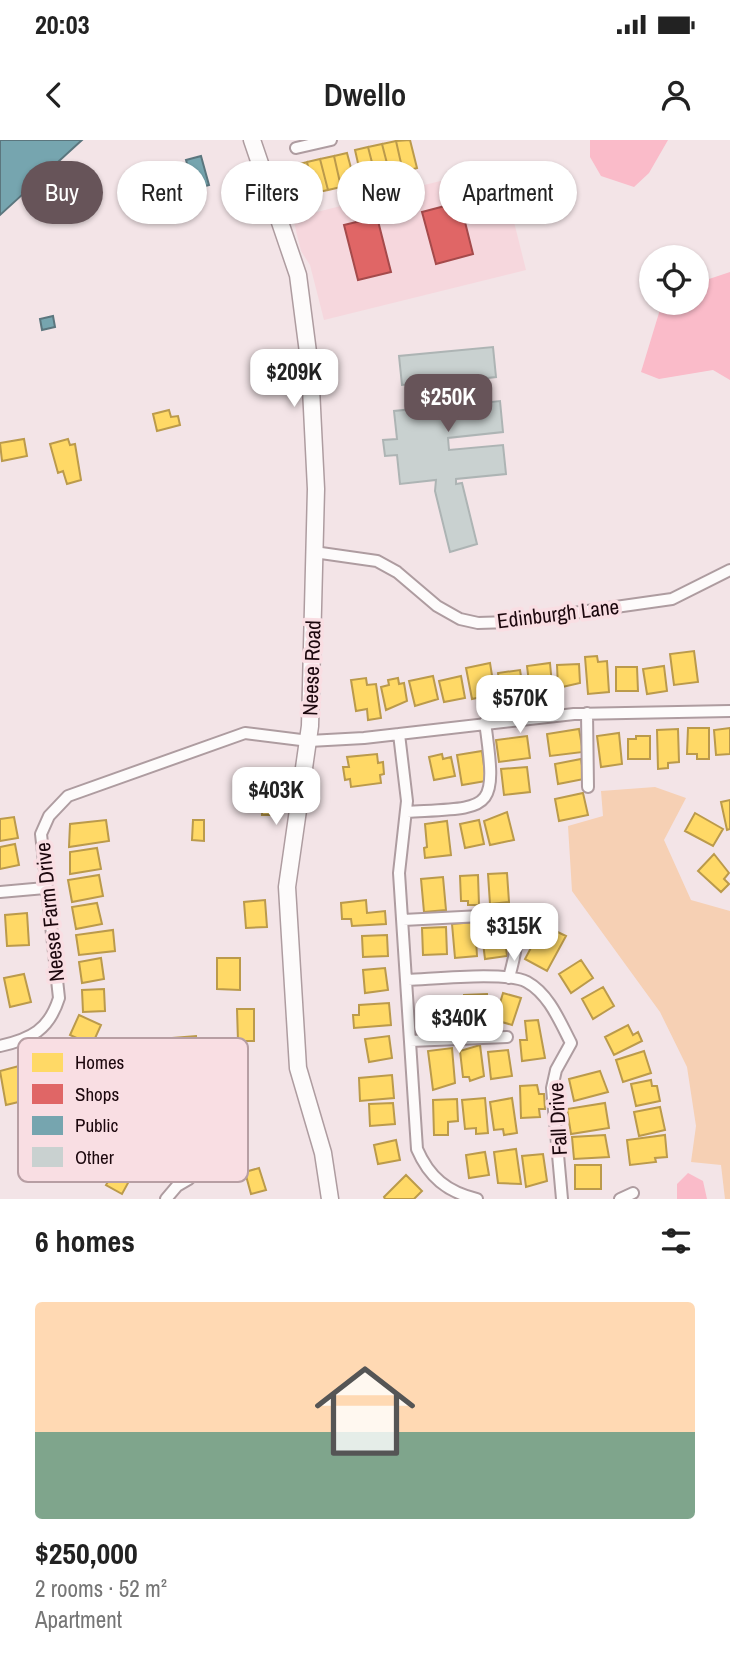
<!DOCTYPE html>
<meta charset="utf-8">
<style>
:root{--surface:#fff;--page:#f2f2f2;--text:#222;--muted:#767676;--line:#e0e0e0;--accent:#675459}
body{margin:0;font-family:"Archivo Narrow",sans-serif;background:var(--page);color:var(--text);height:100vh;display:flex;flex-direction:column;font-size:26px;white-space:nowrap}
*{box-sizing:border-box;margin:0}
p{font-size:23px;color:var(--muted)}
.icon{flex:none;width:38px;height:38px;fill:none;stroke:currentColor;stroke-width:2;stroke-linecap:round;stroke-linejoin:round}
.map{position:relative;height:1059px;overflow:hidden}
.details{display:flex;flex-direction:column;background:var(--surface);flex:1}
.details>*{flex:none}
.top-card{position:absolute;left:21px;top:21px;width:690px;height:63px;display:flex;gap:14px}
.buttons{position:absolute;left:639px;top:105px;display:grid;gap:14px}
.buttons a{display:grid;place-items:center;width:70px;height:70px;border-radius:50%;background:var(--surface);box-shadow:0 2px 5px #0004;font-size:35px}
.price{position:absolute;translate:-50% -60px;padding:0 16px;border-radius:14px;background:#fff;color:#222;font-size:23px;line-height:46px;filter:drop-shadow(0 2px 4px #0008)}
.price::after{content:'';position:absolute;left:50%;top:42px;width:21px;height:16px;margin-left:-10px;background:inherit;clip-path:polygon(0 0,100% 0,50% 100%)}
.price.current{background:var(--accent);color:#fff}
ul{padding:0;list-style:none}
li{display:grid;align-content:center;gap:14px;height:371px;padding:0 35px}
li+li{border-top:2px solid var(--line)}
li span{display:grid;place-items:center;height:217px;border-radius:7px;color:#555}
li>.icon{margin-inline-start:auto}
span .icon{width:126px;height:126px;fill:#fffc;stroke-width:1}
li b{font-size:30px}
h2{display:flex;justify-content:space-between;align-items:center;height:84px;padding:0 35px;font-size:30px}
.chip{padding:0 24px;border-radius:32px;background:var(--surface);box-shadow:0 2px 5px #0004;font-size:24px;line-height:63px}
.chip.current{background:var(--accent);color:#fff}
.status{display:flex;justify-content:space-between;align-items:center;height:49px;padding:0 35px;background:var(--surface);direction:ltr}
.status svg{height:19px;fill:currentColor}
header{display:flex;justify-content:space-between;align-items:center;height:91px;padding:0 35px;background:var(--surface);font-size:32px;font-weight:600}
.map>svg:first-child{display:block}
.built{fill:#f6d7dd}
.green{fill:#f6d0b4}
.water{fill:#fabbc9}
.homes{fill:#ffd966;stroke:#bb9a4b;stroke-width:2}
.shops{fill:#e06666;stroke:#a54a4b;stroke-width:2}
.public{fill:#76a5af;stroke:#5b767e;stroke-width:2}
.building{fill:#c9d1d0;stroke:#adb4b4;stroke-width:2}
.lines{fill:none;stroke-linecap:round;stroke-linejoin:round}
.street-casing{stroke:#ae9ca0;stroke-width:14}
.secondary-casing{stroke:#ae9ca0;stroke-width:19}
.street{stroke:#fdfbfb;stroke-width:10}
.secondary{stroke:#fdfbfb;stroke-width:16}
.labels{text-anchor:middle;stroke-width:7;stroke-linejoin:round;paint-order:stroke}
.street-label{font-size:21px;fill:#1c070d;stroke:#f9dee3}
.key{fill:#f9dee3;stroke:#b79ea3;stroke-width:2}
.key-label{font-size:19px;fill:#1c070d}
</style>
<div class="status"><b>20:03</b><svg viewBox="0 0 49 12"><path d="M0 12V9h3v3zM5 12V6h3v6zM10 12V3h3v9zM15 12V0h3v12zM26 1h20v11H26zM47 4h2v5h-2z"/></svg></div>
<header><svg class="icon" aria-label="back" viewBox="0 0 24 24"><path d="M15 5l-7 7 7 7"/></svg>Dwello<svg class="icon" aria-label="person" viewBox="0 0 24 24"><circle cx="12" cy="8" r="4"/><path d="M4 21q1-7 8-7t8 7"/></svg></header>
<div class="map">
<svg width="730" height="1059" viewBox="0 0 730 1059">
<rect width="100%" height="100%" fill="#f3e4e7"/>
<path class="built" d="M 500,26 L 526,130 L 324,180 L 310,125 L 301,111 L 293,78 Z"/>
<path class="green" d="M 655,647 L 686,658 L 664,700 L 691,760 L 730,771 L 730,1059 L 725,1059 L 721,1025 L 691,1022 L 696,986 L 687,927 L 660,872 L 572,751 L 568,686 L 603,676 L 601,651 Z"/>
<path class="water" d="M 590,0 L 668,0 L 649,33 L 634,47 L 601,36 L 590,17 Z
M 730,132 L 730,240 L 713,230 L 659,239 L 641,232 L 662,163 L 696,163 L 697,143 Z
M 688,1033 L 703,1041 L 707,1059 L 677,1059 L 677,1044 Z"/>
<path class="homes" d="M 410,0 L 417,28 L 403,32 L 396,1 Z
M 396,1 L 403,32 L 390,35 L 382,4 Z
M 382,4 L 390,35 L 376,38 L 368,7 Z
M 368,7 L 376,38 L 362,41 L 355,10 Z
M 347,13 L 355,43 L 341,47 L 334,16 Z
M 334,16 L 341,47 L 328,50 L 320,19 Z
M 320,19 L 328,50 L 314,53 L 307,22 Z
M 307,22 L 314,53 L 300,57 L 293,26 Z
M 169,270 L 171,277 L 178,276 L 180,285 L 157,291 L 153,274 Z
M 24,299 L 27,316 L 2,321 L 0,303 Z
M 68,299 L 70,305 L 75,304 L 81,340 L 67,344 L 63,331 L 58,333 L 50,304 Z
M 694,511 L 698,542 L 674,545 L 670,514 Z
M 597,516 L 598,522 L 607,521 L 609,552 L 588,554 L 585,517 Z
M 490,523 L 495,554 L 472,559 L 466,528 Z
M 550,523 L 553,556 L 531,559 L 527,526 Z
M 579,524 L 580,543 L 558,548 L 557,525 Z
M 664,526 L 667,551 L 647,554 L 643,529 Z
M 616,527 L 637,527 L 638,551 L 616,551 Z
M 520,530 L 523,549 L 501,555 L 498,533 Z
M 433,536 L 438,559 L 415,566 L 409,541 Z
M 461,536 L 465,558 L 444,562 L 439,541 Z
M 366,538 L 367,545 L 376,544 L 381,578 L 368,580 L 367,569 L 356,571 L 351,540 Z
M 398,538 L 399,544 L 404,543 L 407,561 L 386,570 L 381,547 L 389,545 L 388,540 Z
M 688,588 L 709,588 L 709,619 L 697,619 L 697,614 L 687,614 Z
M 730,588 L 730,614 L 716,615 L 714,590 Z
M 579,589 L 583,612 L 550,616 L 547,594 Z
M 678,589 L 679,622 L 668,623 L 668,628 L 658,629 L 657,590 Z
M 619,593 L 622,624 L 601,627 L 597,596 Z
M 527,596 L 530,618 L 499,622 L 496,600 Z
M 636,596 L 650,596 L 650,619 L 628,619 L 628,599 L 636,599 Z
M 482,611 L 486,641 L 462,645 L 457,615 Z
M 377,614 L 378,623 L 383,622 L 384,634 L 380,635 L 381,643 L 351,647 L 350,639 L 345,640 L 343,627 L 349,627 L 347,617 Z
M 442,614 L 443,619 L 451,617 L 455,636 L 434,640 L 429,617 Z
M 581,619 L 584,639 L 558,644 L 555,624 Z
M 527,627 L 530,652 L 504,655 L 501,629 Z
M 263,650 L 274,651 L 273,675 L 262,675 Z
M 583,653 L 588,675 L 559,681 L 555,659 Z
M 730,660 L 730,689 L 727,690 L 721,662 Z
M 507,672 L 514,700 L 490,705 L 484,681 Z
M 695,673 L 723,689 L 713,706 L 685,691 Z
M 14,677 L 18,698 L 0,701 L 0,679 Z
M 106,680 L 109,701 L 69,707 L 70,684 Z
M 193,680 L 204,680 L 204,701 L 192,700 Z
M 479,680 L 484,704 L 465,708 L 460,684 Z
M 447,681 L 451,715 L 425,718 L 424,708 L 427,707 L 425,684 Z
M 15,704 L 19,725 L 0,729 L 0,707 Z
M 97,708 L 101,729 L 70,734 L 70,712 Z
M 714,714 L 729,733 L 724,739 L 729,744 L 721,752 L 698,731 Z
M 507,733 L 509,762 L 490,764 L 488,734 Z
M 99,735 L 103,756 L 72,762 L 68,740 Z
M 478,735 L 479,765 L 468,765 L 468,761 L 461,761 L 460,736 Z
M 443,737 L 446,770 L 424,772 L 421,739 Z
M 265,760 L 267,787 L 246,788 L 244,762 Z
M 366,760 L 367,773 L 385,771 L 386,784 L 352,786 L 351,779 L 342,779 L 341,763 Z
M 97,763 L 102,784 L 76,789 L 72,767 Z
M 27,773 L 29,805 L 7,806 L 5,775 Z
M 475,782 L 477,816 L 455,818 L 452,784 Z
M 503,783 L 507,816 L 485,819 L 481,786 Z
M 543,785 L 566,796 L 547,831 L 525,819 Z
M 446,787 L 447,814 L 423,815 L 422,788 Z
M 113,790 L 115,811 L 79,815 L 76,795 Z
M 387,795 L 388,816 L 363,817 L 362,796 Z
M 101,818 L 104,839 L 82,843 L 79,822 Z
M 217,818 L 240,818 L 240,850 L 217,849 Z
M 581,820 L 593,838 L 571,853 L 559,834 Z
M 385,828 L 388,850 L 365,853 L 363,830 Z
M 24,834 L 31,862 L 10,867 L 4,838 Z
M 603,847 L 614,866 L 593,879 L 582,859 Z
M 104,849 L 105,871 L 83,872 L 82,850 Z
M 503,853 L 521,858 L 512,885 L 495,880 Z
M 487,854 L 489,882 L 465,884 L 464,855 Z
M 456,856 L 459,879 L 431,882 L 429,859 Z
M 389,863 L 391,885 L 354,888 L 353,875 L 359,875 L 359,865 Z
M 237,869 L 254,869 L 254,901 L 238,901 Z
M 79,875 L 101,885 L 92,905 L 70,895 Z
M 538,880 L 545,918 L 522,921 L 520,900 L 527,900 L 525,881 Z
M 628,885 L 633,895 L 638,892 L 642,901 L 614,915 L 605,897 Z
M 196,896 L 198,919 L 180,921 L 178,905 L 174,905 L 173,898 Z
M 389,896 L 392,918 L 369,922 L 365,899 Z
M 480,905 L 484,936 L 470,941 L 469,937 L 463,937 L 460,911 Z
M 452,908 L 455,943 L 433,950 L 428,911 Z
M 508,910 L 512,936 L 491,939 L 488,912 Z
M 644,911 L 651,933 L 623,942 L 616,920 Z
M 19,926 L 27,960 L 6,965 L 0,931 Z
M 600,931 L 608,952 L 574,961 L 569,939 Z
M 392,935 L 394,958 L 360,961 L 359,938 Z
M 651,940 L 652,946 L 657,946 L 660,961 L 636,966 L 631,944 Z
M 537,945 L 539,954 L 544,954 L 545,969 L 539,969 L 540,977 L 521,978 L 520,946 Z
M 485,958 L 488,993 L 476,994 L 476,988 L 465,989 L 462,960 Z
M 512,958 L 517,993 L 504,995 L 503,989 L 494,990 L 490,962 Z
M 457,959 L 458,981 L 448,982 L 448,995 L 434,995 L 433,960 Z
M 393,963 L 395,984 L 370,986 L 369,964 Z
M 605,963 L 609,988 L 571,994 L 567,969 Z
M 660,967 L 665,990 L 639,996 L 634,972 Z
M 605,995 L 609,1017 L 574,1019 L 572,997 Z
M 665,995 L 667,1017 L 655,1018 L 656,1022 L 630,1025 L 627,1000 Z
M 396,1000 L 400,1020 L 378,1024 L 374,1005 Z
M 516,1009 L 521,1044 L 498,1043 L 494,1012 Z
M 485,1012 L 489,1035 L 469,1038 L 466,1015 Z
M 543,1014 L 547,1041 L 526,1047 L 522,1016 Z
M 118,1024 L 134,1032 L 122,1054 L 106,1045 Z
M 575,1025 L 601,1025 L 601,1049 L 575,1049 Z
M 259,1028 L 266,1050 L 251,1054 L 245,1032 Z
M 406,1035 L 422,1051 L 414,1059 L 385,1059 L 384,1057 Z"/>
<path class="shops" d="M 460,62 L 473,114 L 436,124 L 422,72 Z
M 377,77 L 391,132 L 358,140 L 344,85 Z"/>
<path class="public" d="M 0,0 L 82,0 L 0,75 Z
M 201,16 L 209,45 L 194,49 L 186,20 Z
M 53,176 L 55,187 L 42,190 L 40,179 Z"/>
<path class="building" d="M 493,207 L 496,237 L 461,241 L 464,265 L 500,261 L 503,292 L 448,298 L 449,310 L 503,305 L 506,334 L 456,339 L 456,344 L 462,343 L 477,404 L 450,412 L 435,351 L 436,340 L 400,344 L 397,315 L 385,316 L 383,300 L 397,299 L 394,271 L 434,267 L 431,242 L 402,245 L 399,216 Z"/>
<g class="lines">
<defs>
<path id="street" d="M 296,8 L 331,0
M 314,412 L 377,421 L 397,432 L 437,466 L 460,479 L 478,483 L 510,482 L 672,459 L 730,430
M 587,573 L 588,647
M 399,594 L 407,661 L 399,733 L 417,1009 C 429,1037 447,1052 477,1059
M 407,672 C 492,667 498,674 485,582
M 0,752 L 45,748
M 403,780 L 501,775 C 526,789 514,815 509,838
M 408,840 C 434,839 506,831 527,842 C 549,854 560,882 571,903 L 556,930 L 552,948 L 562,1059
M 410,901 L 507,897
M 0,906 C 31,899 49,890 59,858 L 41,694 L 49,676 L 68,656 L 245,593 L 309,601 L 364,598 L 574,574 L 730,571
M 166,1059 L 177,1046 L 189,1039
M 620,1059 L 633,1053"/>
<path id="secondary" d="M 252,0 L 298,135 L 310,228 L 316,349 L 310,586 L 287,747 L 298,928 L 323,1013 L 330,1059"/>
</defs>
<use href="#street" class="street-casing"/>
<use href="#secondary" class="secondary-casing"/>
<use href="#street" class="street"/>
<use href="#secondary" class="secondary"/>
</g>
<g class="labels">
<g class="street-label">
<text transform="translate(558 474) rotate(-7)" y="7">Edinburgh Lane</text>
<text transform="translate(312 528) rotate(-88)" y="7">Neese Road</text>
<text transform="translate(50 772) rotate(-96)" y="7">Neese Farm Drive</text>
<text transform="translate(558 979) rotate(-93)" y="7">Fall Drive</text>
</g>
</g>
<rect x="18" y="898" width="230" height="144" rx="10" class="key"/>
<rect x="32" y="913" width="31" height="19" fill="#ffd966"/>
<rect x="32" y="944" width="31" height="20" fill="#e06666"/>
<rect x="32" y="976" width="31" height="19" fill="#76a5af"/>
<rect x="32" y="1007" width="31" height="20" fill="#c9d1d0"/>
<g class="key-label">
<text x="75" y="929">Homes</text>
<text x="75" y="961">Shops</text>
<text x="75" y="992">Public</text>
<text x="75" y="1024">Other</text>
</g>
</svg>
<div class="buttons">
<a><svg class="icon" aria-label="locate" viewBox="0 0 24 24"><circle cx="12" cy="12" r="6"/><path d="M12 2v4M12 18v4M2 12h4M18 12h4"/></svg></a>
</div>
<b class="price" style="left:294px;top:269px">$209K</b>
<b class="price current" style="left:448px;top:294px">$250K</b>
<b class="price" style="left:520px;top:595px">$570K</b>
<b class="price" style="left:276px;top:687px">$403K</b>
<b class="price" style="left:514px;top:823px">$315K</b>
<b class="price" style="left:459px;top:915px">$340K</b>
<div class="top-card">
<a class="chip current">Buy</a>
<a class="chip">Rent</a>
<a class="chip">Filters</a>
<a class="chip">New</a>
<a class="chip">Apartment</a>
</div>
</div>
<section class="details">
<h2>6 homes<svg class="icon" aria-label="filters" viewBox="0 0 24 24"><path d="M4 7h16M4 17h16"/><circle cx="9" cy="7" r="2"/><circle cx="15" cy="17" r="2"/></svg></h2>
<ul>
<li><span style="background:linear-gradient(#ffd9b3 60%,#7fa58c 0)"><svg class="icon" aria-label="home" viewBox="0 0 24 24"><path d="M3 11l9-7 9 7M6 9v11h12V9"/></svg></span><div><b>$250,000</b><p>2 rooms · 52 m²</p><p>Apartment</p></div></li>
</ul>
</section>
